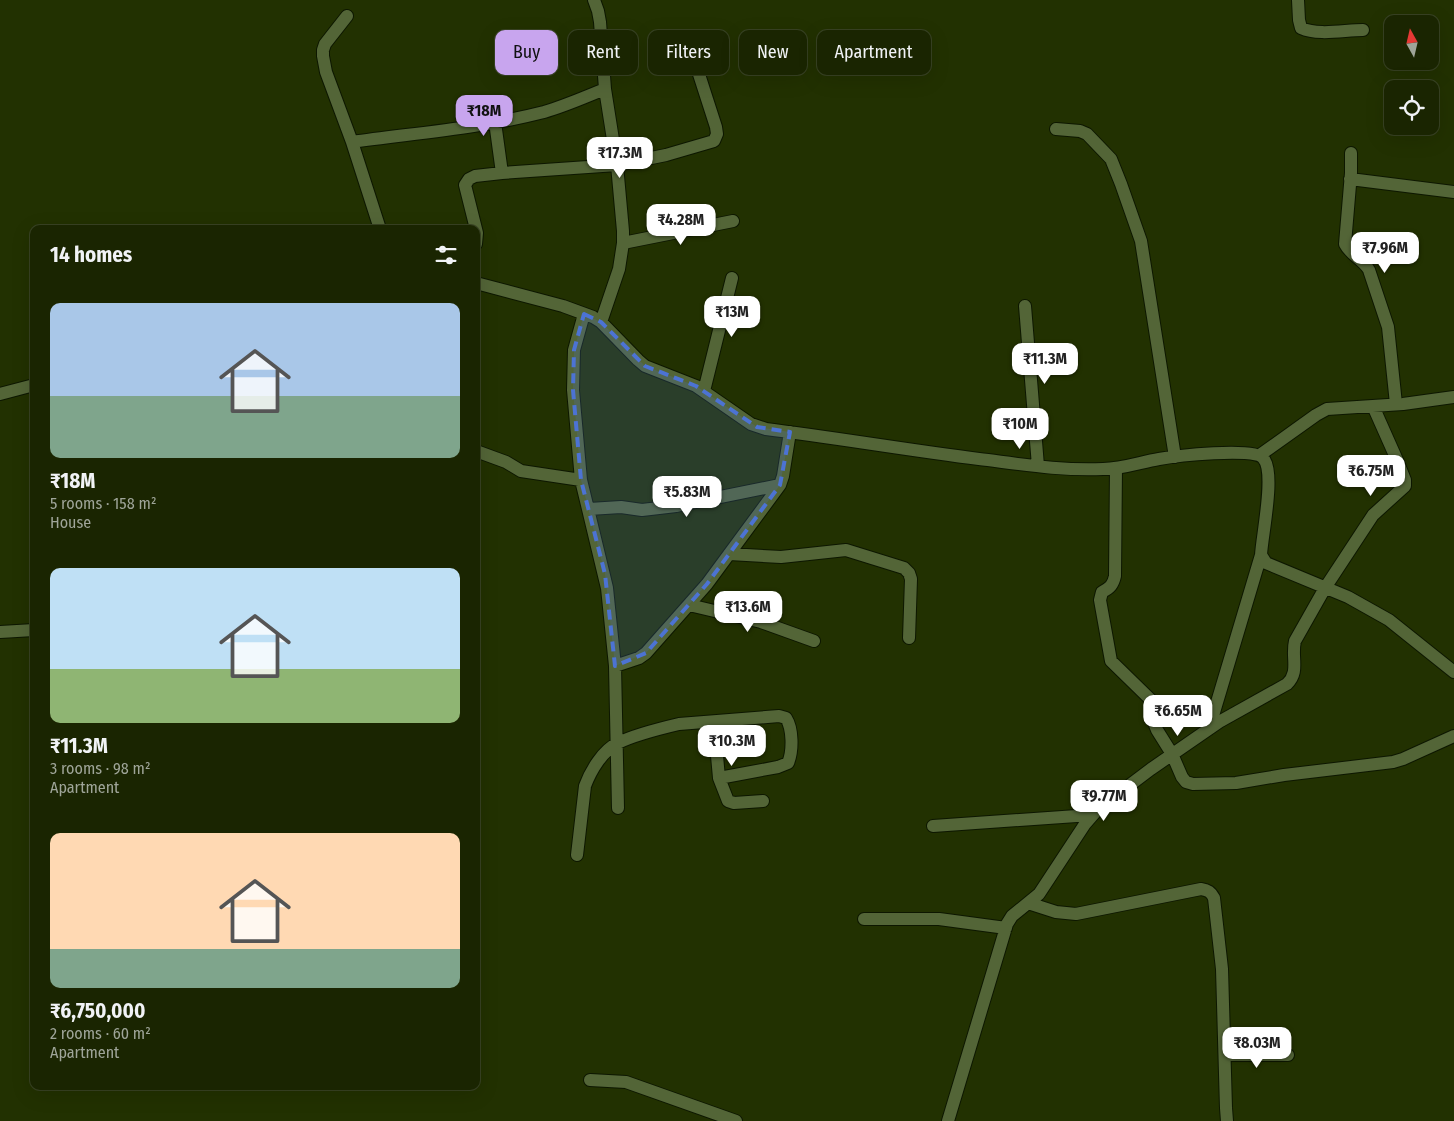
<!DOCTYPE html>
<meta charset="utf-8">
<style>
:root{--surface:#1a2501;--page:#273110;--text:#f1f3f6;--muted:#9fa599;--line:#384223;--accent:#c8a5ee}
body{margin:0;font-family:"Fira Sans Condensed",sans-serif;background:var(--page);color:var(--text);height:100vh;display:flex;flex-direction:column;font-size:19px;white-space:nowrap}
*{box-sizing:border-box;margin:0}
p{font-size:16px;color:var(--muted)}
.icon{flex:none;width:28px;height:28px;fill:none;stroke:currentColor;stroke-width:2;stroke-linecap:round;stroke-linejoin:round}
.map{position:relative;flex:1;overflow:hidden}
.side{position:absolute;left:30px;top:225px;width:450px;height:865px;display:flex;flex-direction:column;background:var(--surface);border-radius:10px;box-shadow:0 5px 20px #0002,0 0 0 1px var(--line)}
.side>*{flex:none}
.top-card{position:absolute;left:495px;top:30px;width:475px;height:45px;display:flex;gap:10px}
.needle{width:32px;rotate:352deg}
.fabs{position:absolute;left:1384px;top:15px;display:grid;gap:10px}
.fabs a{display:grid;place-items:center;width:55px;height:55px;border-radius:10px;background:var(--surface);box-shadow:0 5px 20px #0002,0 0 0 1px var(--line);font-size:25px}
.price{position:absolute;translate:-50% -42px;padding:0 11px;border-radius:10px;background:#fff;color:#222;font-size:16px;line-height:32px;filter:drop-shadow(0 1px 2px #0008)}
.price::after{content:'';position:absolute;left:50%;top:30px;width:15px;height:11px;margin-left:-8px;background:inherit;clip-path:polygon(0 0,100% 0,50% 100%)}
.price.selected{background:var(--accent);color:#111}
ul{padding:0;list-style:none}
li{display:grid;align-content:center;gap:10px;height:265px;padding:0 20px}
li span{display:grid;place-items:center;height:155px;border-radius:10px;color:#555}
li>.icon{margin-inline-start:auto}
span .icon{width:90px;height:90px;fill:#fffc;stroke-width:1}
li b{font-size:21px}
h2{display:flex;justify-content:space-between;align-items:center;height:60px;padding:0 20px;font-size:21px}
.chip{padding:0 18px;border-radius:10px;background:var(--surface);box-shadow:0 5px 20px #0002,0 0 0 1px var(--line);font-size:18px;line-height:45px}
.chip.selected{background:var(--accent);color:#111}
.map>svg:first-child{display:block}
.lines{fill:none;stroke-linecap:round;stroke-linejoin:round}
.street-casing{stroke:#0d1700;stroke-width:14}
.street{stroke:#536537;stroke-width:12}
.marked{fill:#4c73d4;fill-opacity:0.2;stroke:#4c73d4;stroke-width:4;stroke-dasharray:10 6;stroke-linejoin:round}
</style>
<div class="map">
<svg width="1454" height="1121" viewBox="0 0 1454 1121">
<rect width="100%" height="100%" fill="#223101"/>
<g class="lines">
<defs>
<path id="street" d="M 594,0 L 598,11 L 600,22 L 605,89 L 617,165 L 623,231 L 623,243 L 619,269 L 601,322
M 1298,0 L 1299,20 L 1301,28 C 1319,36 1344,30 1363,30
M 347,16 L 325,44 L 323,50 L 323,56 L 326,72 L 352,142 L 380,229
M 495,122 L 502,173
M 1056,129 L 1080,131 L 1087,134 L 1111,159 L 1121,184 L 1141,241 L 1175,457
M 352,142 C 416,133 482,128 544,112 C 565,106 585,97 605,89
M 1351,153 L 1351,173 L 1345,244 C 1351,256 1363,259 1369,270 L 1388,327 L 1396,404
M 1350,179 L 1454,192
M 623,243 L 733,221
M 476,244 L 477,233 L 465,185 L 469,179 L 475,176 L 502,173 L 617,165 L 666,155 L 714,141 L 717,134 L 716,127 L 696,65
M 476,283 L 563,306 L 593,317 L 601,322 L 638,360 L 645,366 L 696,386 L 751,424 L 766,429 C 837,438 908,450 979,459 C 1020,464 1062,471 1103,469 C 1122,469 1141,462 1159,459 C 1175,456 1254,447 1263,458 C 1276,471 1262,535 1261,555 L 1266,563 L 1348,597 L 1389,620 L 1454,672
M 1025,306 L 1038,466
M 584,314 L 574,350 L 573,390 L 581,480 L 607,588 L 615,666 L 618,808
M 704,391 L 732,278
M 0,394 L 34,385
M 476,451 L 506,462 L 521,471 L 581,480
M 1260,455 L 1316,415 L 1327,409 L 1403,404 L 1454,397
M 1116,468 L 1115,576 C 1113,585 1110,588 1102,592 L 1100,600 L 1111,661 L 1152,701 L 1154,706 L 1155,725 L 1157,730 L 1172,754 L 1182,777 L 1186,782 L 1193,784 L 1236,783 L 1284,775 L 1393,762 L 1403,759 L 1454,736
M 589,509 L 621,507 L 642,510 L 676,506 L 780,485
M 729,554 L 781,557 L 846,550 L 904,568 L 909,573 L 911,579 L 909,638
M 689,605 L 761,622 L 814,641
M 0,632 L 34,630
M 615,666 L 639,658 L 646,653 L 707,584 L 780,485 L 783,476 L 790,432
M 714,722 L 719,778 L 728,801 L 734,803 L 763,801
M 1209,729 L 1261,555
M 933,826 L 1091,815
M 577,855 L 585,786 C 591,770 603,750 618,743 C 634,735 662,728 679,724 L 779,716 L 786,718 C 793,729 793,751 788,763 L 778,767 L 719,778
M 1028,903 L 1056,912 L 1076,914 L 1201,889 C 1208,890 1211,892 1214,898 L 1222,969 L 1226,1108 L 1227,1121
M 864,919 L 939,919 L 1006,928
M 1225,1055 L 1288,1055
M 590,1080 L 626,1082 L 736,1121
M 948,1121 L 1007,924 L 1012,916 L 1039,894 L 1085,824 L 1098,809 L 1151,769 L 1219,722 L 1287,684 C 1300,672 1291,657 1295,641 L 1325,588 L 1373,515 L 1405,486 L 1405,480 L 1397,460 L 1373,406"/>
</defs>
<use href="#street" class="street-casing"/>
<use href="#street" class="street"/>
</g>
<path class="marked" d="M 584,314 L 601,322 L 645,366 L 696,386 L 757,427 L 790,432 L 780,485 L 707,584 L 646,653 L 615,666 L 605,574 L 581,480 L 573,390 L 574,350 Z"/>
</svg>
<div class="fabs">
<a><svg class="needle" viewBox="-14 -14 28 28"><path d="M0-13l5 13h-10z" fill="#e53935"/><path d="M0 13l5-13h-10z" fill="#9fa599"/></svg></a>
<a><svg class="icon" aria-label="locate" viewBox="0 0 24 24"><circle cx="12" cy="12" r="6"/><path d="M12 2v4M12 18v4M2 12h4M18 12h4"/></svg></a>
</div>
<b class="price selected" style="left:484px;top:137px">₹18M</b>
<b class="price" style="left:620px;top:179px">₹17.3M</b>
<b class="price" style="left:681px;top:246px">₹4.28M</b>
<b class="price" style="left:1385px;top:274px">₹7.96M</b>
<b class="price" style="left:732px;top:338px">₹13M</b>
<b class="price" style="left:1045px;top:385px">₹11.3M</b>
<b class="price" style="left:1020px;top:450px">₹10M</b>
<b class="price" style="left:1371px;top:497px">₹6.75M</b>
<b class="price" style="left:687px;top:518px">₹5.83M</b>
<b class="price" style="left:748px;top:633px">₹13.6M</b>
<b class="price" style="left:1178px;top:737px">₹6.65M</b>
<b class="price" style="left:732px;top:767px">₹10.3M</b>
<b class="price" style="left:1104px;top:822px">₹9.77M</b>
<b class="price" style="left:1257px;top:1069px">₹8.03M</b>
<div class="top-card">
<a class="chip selected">Buy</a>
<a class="chip">Rent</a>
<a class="chip">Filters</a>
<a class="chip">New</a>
<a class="chip">Apartment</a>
</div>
<section class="side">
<h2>14 homes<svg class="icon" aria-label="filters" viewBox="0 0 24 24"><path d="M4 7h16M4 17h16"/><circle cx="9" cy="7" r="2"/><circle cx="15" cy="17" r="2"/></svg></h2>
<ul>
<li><span style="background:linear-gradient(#a9c7e8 60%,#7fa58c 0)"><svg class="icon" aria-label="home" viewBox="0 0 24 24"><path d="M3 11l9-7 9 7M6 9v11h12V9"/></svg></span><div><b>₹18M</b><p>5 rooms · 158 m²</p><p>House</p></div></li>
<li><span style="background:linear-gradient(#bfe0f5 65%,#8fb573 0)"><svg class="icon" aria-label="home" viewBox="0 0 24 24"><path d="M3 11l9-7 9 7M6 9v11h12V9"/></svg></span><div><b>₹11.3M</b><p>3 rooms · 98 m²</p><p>Apartment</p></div></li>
<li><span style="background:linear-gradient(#ffd9b3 75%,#7fa58c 0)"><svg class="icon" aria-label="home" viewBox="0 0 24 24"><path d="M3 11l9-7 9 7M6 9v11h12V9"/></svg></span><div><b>₹6,750,000</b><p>2 rooms · 60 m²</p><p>Apartment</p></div></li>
</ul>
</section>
</div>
